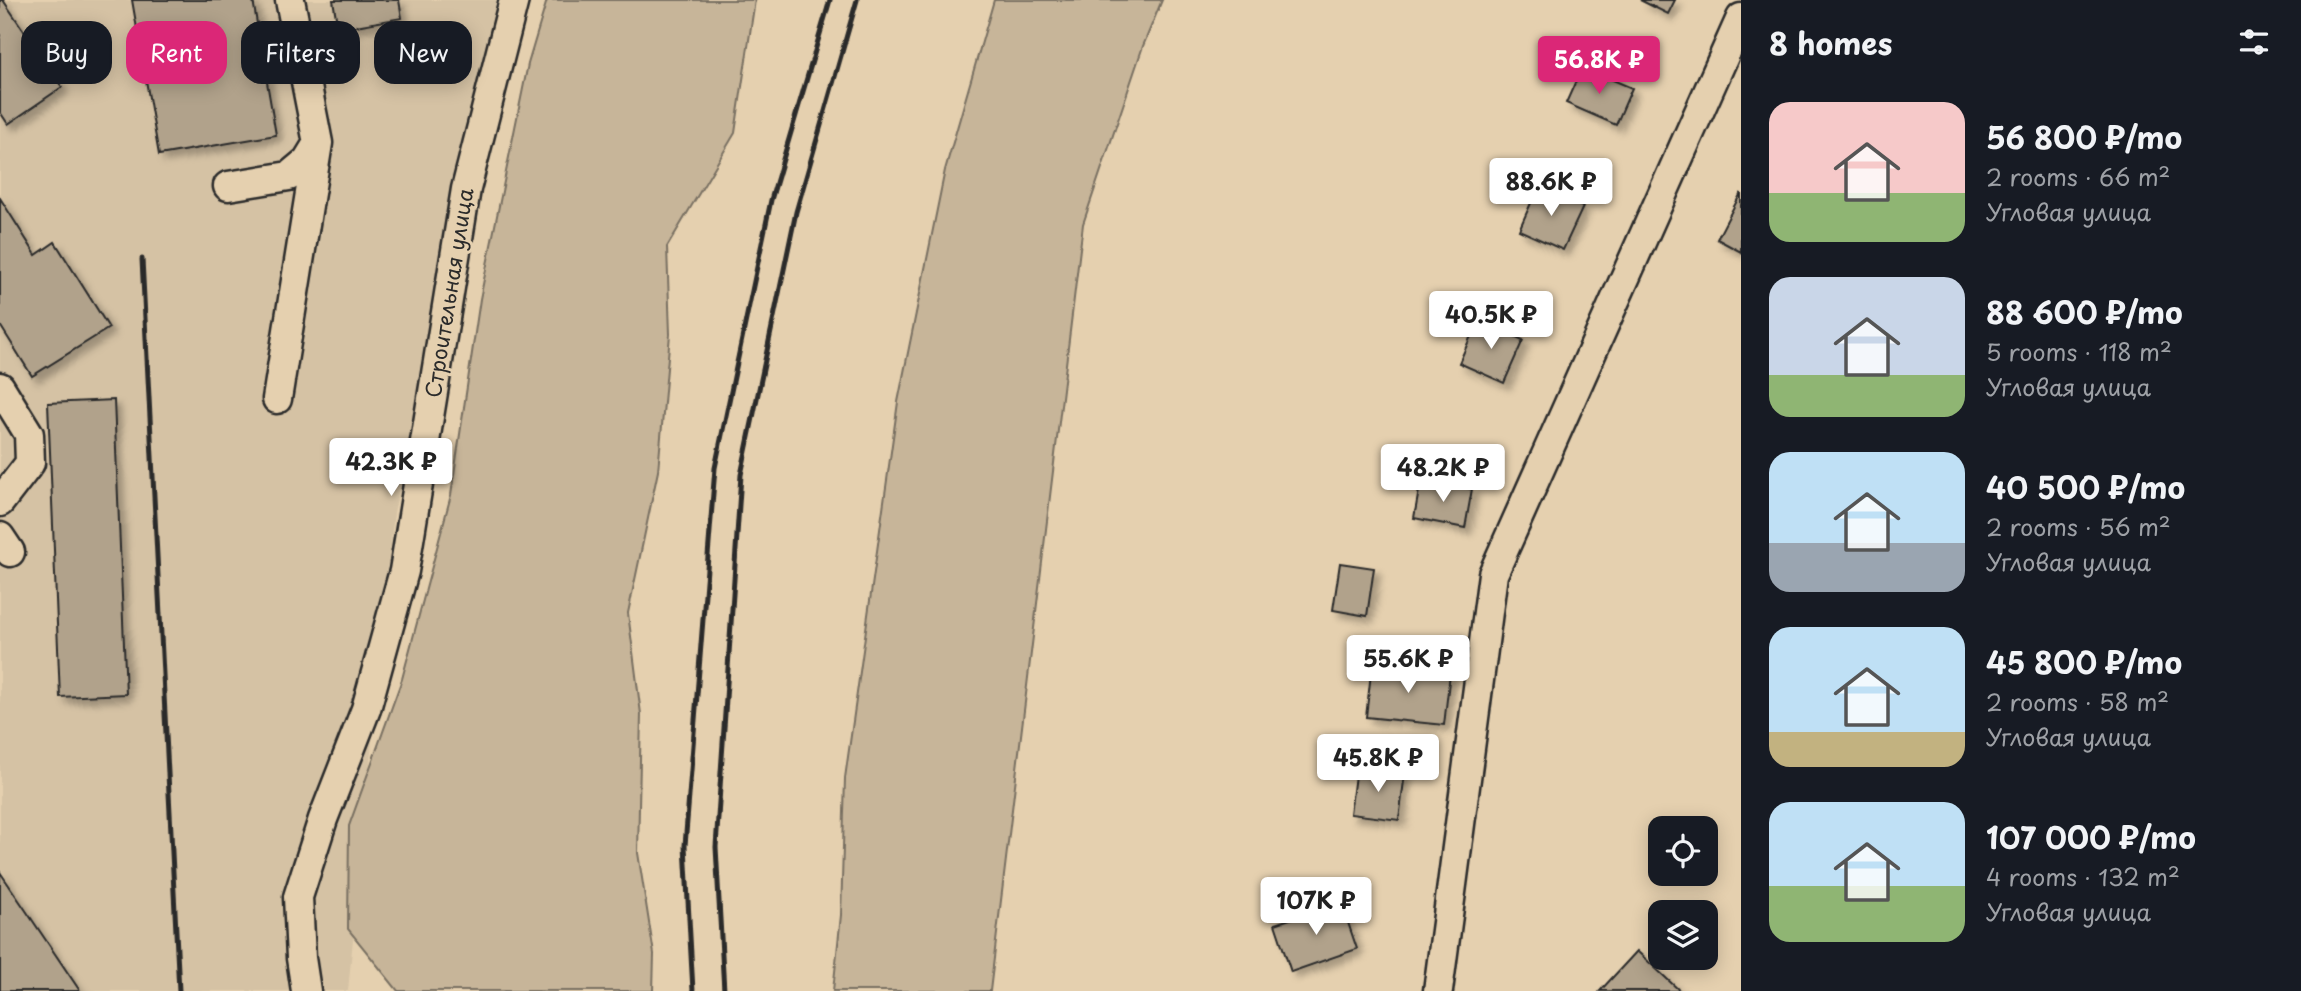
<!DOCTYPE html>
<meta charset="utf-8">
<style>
:root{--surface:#171b24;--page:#242831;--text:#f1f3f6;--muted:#9ea1a6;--accent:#db2777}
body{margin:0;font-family:"Playpen Sans",sans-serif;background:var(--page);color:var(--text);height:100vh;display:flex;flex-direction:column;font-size:26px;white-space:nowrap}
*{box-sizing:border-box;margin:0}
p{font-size:23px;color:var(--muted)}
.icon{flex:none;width:38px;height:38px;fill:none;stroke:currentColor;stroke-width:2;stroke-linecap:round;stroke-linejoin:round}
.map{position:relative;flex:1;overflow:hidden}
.side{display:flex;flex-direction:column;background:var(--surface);width:560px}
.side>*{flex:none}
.banner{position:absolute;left:21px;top:21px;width:665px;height:63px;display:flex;gap:14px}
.tools{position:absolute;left:1648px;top:816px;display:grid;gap:14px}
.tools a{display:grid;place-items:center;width:70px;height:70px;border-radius:14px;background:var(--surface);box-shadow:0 4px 18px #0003;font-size:35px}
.price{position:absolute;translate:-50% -60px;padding:0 16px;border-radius:7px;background:#fff;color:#222;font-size:23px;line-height:46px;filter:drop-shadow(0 2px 4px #0008)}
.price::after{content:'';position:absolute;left:50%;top:42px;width:21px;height:16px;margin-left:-10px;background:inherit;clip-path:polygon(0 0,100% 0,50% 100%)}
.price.active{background:var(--accent);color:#fff}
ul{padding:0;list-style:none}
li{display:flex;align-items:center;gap:21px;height:175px;padding:0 28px}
li span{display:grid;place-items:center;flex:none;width:196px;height:140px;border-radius:21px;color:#555}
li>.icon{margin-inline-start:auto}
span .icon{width:84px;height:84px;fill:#fffc;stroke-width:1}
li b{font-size:30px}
h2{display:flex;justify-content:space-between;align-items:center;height:84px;padding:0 28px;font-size:30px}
.tag{padding:0 24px;border-radius:21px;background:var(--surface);box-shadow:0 4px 18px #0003;font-size:24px;line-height:63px}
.tag.active{background:var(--accent);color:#fff}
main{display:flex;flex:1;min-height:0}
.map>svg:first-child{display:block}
.built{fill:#d5c2a4}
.green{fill:#c7b599;stroke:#797062;stroke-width:2}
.building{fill:#b1a28b;stroke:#2b2b2b;stroke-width:2;filter:url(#shadow)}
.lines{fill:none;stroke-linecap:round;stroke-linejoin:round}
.minor-casing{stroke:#2b2b2b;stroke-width:33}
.minor{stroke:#e5d0af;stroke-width:28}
.rail{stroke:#2b2b2b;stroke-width:5}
.labels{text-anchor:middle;stroke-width:6;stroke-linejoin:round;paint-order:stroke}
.street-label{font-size:21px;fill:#2b2b2b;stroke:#e5d0af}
</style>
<main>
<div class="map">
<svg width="1741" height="991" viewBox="0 0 1741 991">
<defs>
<filter id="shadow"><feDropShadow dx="6" dy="6" stdDeviation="3.5" flood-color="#0004"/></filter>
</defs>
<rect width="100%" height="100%" fill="#e5d0af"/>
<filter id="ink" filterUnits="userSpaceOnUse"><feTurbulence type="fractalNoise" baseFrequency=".0143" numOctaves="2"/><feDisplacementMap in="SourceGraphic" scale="14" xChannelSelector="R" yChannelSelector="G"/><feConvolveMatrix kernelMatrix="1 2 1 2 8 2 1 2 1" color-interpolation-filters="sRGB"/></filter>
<g filter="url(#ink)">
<path class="built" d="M 0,0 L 510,0 L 394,512 L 348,991 L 0,991 Z"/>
<path class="green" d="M 547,0 L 755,0 L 735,133 L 667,247 L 670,334 L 658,471 L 628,613 L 641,714 L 638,853 L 654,954 L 653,991 L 398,991 L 348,929 L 349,826 L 402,679 L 451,495 L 480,299 L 528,64 Z
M 994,0 L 1162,0 L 1143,46 L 1083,224 L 990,991 L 833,991 L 841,915 L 845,778 L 898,402 L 945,170 Z"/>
<path class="building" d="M 0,0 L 3,0 L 62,87 L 8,124 L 0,112 Z
M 132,0 L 253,0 L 276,135 L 159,155 Z
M 333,0 L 399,0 L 402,18 L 338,29 Z
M 1640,0 L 1675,0 L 1668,14 Z
M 1582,67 L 1632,88 L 1616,125 L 1566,103 Z
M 1538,187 L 1583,207 L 1563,250 L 1519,230 Z
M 1741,193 L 1741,252 L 1717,239 Z
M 0,198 L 36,255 L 55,242 L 109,328 L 32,376 L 0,325 Z
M 1478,320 L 1523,340 L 1504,383 L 1459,363 Z
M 114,400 L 126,694 L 60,697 L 48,403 Z
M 1421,479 L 1472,489 L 1465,528 L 1414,518 Z
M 1340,563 L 1374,568 L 1367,616 L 1333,610 Z
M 1372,664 L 1450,673 L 1444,725 L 1366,717 Z
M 1356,767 L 1405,773 L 1399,820 L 1350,814 Z
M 0,872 L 80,991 L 0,991 Z
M 1341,902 L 1357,949 L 1291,972 L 1275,924 Z
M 1637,951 L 1680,991 L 1600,991 Z"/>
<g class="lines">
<defs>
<path id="minor" d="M 228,186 L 289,176 L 307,161 L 318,143 L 290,0
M 0,387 L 29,434 L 30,463 L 0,502
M 277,399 L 318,143
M 0,537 L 10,552
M 306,991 L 301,958 L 298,897 L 323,819 L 366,709 L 404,571 L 466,189 L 514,0
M 1438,991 L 1493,574 L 1741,18"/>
</defs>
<use href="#minor" class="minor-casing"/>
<use href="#minor" class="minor"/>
<path class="rail" d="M 142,259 L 179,991
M 693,991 L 685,846 L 715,468 L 771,200 L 830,0
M 724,991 L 716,847 L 741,475 L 796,212 L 857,0"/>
</g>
</g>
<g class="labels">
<g class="street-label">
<text transform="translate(450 293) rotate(-81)" y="7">Строительная улица</text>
</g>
</g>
</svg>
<div class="tools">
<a><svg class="icon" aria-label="locate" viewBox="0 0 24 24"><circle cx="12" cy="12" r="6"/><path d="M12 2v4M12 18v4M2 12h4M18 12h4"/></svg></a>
<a><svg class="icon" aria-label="layers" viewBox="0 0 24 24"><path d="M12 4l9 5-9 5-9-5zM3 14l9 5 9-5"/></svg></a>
</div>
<b class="price active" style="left:1599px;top:96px">56.8K ₽</b>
<b class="price" style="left:1551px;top:218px">88.6K ₽</b>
<b class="price" style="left:1491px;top:351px">40.5K ₽</b>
<b class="price" style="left:391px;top:498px">42.3K ₽</b>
<b class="price" style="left:1443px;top:504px">48.2K ₽</b>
<b class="price" style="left:1408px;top:695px">55.6K ₽</b>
<b class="price" style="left:1378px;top:794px">45.8K ₽</b>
<b class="price" style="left:1316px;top:937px">107K ₽</b>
<div class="banner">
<a class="tag">Buy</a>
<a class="tag active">Rent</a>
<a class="tag">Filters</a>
<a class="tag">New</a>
</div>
</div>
<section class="side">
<h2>8 homes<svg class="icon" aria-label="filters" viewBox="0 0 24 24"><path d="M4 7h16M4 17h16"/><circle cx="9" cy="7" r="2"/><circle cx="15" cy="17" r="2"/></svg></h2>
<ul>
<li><span style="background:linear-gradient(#f6c9c9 65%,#8fb573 0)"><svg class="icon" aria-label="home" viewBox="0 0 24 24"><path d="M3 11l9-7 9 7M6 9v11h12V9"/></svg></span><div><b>56 800 ₽/mo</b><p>2 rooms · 66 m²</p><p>Угловая улица</p></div></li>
<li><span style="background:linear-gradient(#c9d6e8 70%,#8fb573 0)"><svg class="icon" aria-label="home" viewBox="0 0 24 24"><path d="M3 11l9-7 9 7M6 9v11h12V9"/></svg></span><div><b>88 600 ₽/mo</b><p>5 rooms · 118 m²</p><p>Угловая улица</p></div></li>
<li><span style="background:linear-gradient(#bfe0f5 65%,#9aa5b1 0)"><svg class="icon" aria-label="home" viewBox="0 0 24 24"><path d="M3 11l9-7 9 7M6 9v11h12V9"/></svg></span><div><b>40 500 ₽/mo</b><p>2 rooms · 56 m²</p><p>Угловая улица</p></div></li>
<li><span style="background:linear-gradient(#bfe0f5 75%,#c2b280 0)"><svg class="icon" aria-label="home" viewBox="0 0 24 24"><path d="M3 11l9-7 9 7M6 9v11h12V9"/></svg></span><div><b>45 800 ₽/mo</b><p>2 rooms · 58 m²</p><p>Угловая улица</p></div></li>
<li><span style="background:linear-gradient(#bfe0f5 60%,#8fb573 0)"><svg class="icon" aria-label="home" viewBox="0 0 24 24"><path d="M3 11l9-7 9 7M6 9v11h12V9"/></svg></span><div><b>107 000 ₽/mo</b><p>4 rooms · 132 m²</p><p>Угловая улица</p></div></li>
</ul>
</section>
</main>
